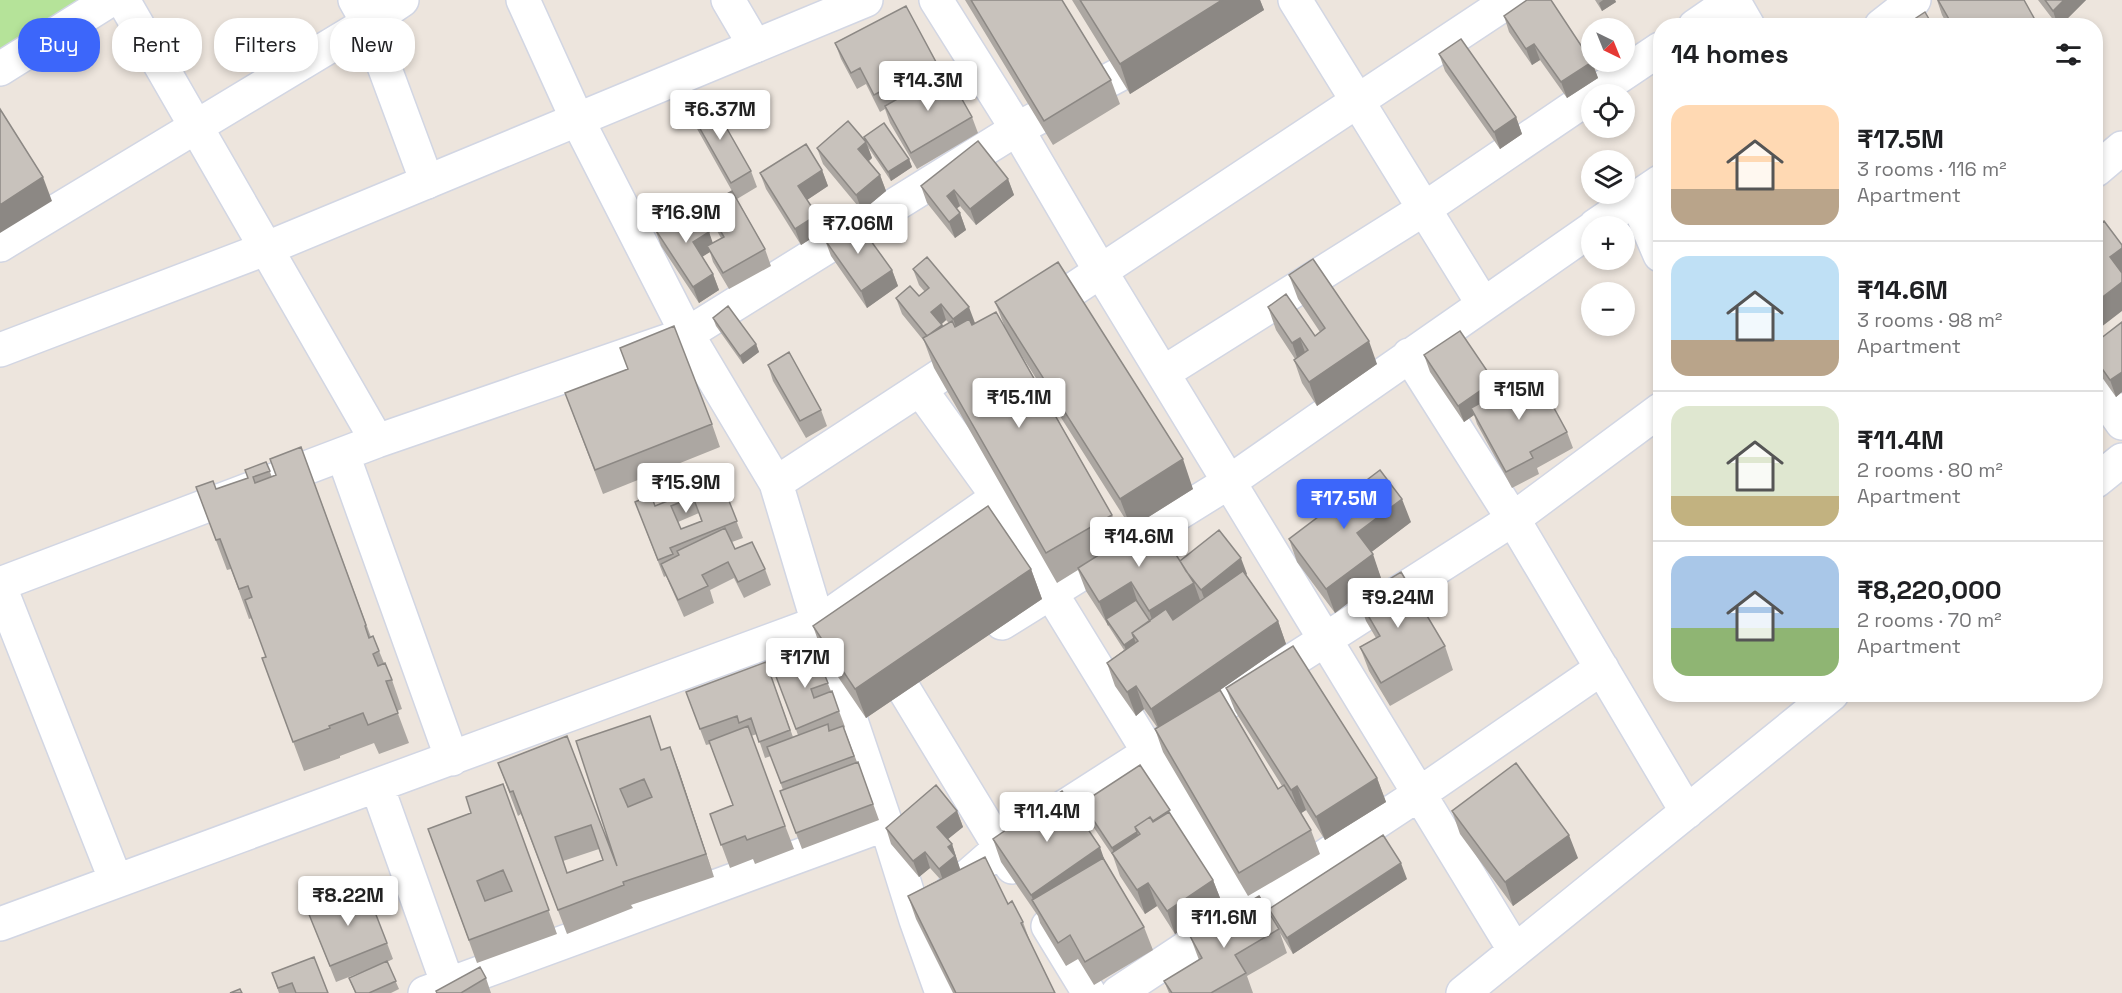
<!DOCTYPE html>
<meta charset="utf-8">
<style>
:root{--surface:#fff;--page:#f6f6f6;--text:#202124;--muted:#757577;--line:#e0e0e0;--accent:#3c66fa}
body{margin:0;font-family:"Space Grotesk",sans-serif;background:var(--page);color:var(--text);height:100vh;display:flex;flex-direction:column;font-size:22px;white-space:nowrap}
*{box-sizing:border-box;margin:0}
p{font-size:20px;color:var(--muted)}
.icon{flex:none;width:33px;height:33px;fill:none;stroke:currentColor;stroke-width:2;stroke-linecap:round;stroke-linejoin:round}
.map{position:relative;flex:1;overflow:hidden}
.panel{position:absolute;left:1653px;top:18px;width:450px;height:684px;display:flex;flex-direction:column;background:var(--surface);border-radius:24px;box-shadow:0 3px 9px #0003}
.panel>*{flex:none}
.hud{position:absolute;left:18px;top:18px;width:570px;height:54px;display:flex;gap:12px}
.needle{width:39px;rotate:137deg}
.controls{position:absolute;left:1581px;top:18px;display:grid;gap:12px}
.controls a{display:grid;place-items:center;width:54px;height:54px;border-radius:50%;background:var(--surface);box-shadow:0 3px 9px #0003;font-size:30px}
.price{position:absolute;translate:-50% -51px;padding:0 14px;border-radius:6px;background:#fff;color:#222;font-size:20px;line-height:39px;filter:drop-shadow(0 2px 3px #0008)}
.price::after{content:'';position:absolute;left:50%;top:36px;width:18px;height:14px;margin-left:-9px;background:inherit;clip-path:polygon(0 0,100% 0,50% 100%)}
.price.active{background:var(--accent);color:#fff}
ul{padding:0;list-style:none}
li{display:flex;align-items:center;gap:18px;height:150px;padding:0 18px}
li+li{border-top:2px solid var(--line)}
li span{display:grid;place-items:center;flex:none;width:168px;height:120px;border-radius:18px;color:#555}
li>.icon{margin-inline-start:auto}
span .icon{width:72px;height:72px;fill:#fffc;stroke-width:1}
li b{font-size:26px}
h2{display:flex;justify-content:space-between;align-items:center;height:72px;padding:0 18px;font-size:26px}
.pill{padding:0 21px;border-radius:24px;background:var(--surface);box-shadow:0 3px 9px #0003;font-size:21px;line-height:54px}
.pill.active{background:var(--accent);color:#fff}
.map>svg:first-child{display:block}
.green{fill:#b5e399}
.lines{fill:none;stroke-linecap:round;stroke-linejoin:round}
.street-casing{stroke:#d2d6e3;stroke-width:36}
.secondary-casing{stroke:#d2d6e3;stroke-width:36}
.street{stroke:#fff;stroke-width:33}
.secondary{stroke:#fff;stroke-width:33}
.wall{fill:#aca7a2;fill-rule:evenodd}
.shaded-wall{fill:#8c8884}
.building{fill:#c8c2bc;stroke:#8c8884;stroke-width:1.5;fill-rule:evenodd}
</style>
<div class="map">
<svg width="2122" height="993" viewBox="0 0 2122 993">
<rect width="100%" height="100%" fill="#ede5dd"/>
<path class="green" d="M 0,0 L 110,0 L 0,69 Z"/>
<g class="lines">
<defs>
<path id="street" d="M 123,0 L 377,441
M 355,0 L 368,23 L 427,182
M 523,0 L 577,119 L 687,334 L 776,483 L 818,623 L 886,824 L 916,920 L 942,993
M 728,0 L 755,46
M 936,0 L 1017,129 L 1101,272 L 1515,951
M 1295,0 L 1483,304
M 1733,0 L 1748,26
M 1695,26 L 1733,0
M 1881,26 L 1914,0
M 0,69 L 110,0
M 1593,94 L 1660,49
M 2096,170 L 2122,148
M 1636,199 L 1660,255
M 1595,226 L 1660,182
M 0,245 L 368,23 L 402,0
M 1036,314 L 1510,0
M 1409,355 L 1513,519 L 1687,812
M 1163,373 L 1424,209 L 1592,95
M 2096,386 L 2122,423
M 920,389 L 998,497 L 1051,593 L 1245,909
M 343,455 L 452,759
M 2096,481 L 2122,460
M 776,483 L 975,353
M 0,584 L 377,441 L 687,334 L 1017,129 L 1158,54
M 0,587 L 116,881
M 1002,623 L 1229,482 L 1592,229
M 902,686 L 1012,867
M 377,786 L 448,985
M 952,890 L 1000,848 L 1513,519 L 1660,410
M 0,924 L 818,623 L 998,497
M 1048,926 L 1089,993
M 425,993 L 886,824
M 1118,993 L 1419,794 L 1602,668
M 1463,993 L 1832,694"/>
<path id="secondary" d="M 0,350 L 265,249 L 866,0"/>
</defs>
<use href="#street" class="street-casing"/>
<use href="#secondary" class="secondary-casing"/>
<use href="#street" class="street"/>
<use href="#secondary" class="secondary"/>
</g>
<path class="wall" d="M 965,0 L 1062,0 L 1111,80 L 1120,104 L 1053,145 Z
M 1072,0 L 1260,0 L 1264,10 L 1130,94 Z
M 1595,0 L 1615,0 L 1616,2 L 1602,11 Z
M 1937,0 L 2024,0 L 2034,18 L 2037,26 L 1948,26 L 1942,15 Z
M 2038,0 L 2086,0 L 2060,26 L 2058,26 Z
M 1504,16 L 1592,62 L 1598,78 L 1567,98 L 1540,60 L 1532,65 L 1509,32 Z
M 835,43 L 936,62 L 940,74 L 972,117 L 978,133 L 917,169 L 890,123 L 885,109 L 880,112 L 866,84 L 857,89 L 841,59 Z
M 1439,54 L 1516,117 L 1522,134 L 1500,149 L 1445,71 Z
M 690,111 L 751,171 L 757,187 L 737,199 L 765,249 L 771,266 L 729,289 L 713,262 L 710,252 L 702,256 L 713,274 L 719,290 L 699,303 L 661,246 L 655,229 L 709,232 L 712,243 L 721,238 L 712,222 L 706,206 L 732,191 L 696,127 Z
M 864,137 L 909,159 L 912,167 L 891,181 L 868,147 L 872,158 L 869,161 L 880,175 L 886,191 L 862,211 L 823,164 L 817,148 L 865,141 Z
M 822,170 L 828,186 L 807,200 L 823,231 L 801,245 L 766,189 L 760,173 Z
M 1008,179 L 1014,195 L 976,225 L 960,206 L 956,209 L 960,213 L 966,230 L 955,238 L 927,203 L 921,186 Z
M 825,240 L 892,270 L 898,286 L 867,308 L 831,256 Z
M 913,269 L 975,323 L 972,325 L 1004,325 L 995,302 L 1193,489 L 1131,528 L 1020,353 L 1112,515 L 1121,541 L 1180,561 L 1247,574 L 1246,575 L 1278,621 L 1286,644 L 1220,690 L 1278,789 L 1282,786 L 1235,711 L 1226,688 L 1377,778 L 1386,802 L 1325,840 L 1306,810 L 1301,813 L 1311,830 L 1320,854 L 1248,896 L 1163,752 L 1155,729 L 1157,727 L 1144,709 L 1136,716 L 1115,686 L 1107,663 L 1124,650 L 1086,591 L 1078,570 L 1057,583 L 934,368 L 924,341 L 902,314 L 896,298 L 919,296 L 925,292 L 919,285 ZM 946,320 L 949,323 L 943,327 L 942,324 Z
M 1289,275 L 1377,364 L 1317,406 L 1302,383 L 1294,360 L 1295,359 L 1276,330 L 1268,307 L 1315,336 L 1320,332 L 1298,299 Z
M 713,318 L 756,344 L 759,352 L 743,364 L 716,326 Z
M 2122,322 L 2122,392 L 2116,397 L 2096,369 L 2096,342 Z
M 620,348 L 712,424 L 720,447 L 603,494 L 565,393 L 628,369 Z
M 1424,355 L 1494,381 L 1498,393 L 1567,432 L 1573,448 L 1537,468 L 1539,474 L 1512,488 L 1477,424 L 1474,415 L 1464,422 L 1430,372 Z
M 768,365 L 821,410 L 827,426 L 806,438 L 773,381 Z
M 301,447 L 371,637 L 373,636 L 384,663 L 392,680 L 402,709 L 397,711 L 409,743 L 379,754 L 374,743 L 340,756 L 340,758 L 304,771 L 262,658 L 266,657 L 252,618 L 249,619 L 231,569 L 227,570 L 196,487 L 216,489 L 248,478 L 266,462 L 272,477 L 276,475 Z
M 717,471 L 743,538 L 732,542 L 735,549 L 765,569 L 771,585 L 744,598 L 734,578 L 710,590 L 714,603 L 684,617 L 666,576 L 664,577 L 635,502 L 655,506 L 675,498 ZM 699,513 L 701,521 L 681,529 L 678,522 Z
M 1411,522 L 1371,552 L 1381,578 L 1335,613 L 1297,562 L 1289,539 Z
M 1031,569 L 1042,599 L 866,718 L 823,655 L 813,626 Z
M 1358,598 L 1445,646 L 1453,670 L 1390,706 L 1369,671 L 1360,647 L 1376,638 L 1366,621 Z
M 814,649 L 839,711 L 845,727 L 844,728 L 857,762 L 858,762 L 879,820 L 802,849 L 780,791 L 783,790 L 771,756 L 765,758 L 757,734 L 751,736 L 794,849 L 755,864 L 753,859 L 730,868 L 710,814 L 733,805 L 710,744 L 706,745 L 686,692 L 766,662 L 793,737 L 798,735 L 772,666 Z
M 567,736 L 617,866 L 576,741 L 662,750 L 679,771 L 714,877 L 631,905 L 633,908 L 567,934 L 521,814 L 518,816 L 498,763 ZM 599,849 L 603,860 L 567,873 L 563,861 Z
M 503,784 L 557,934 L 477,963 L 428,829 L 471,813 Z
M 1082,803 L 1173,819 L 1213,880 L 1222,903 L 1175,934 L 1157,906 L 1145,914 L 1120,876 L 1113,856 L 1088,819 Z
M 957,811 L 963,827 L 948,839 L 952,844 L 960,869 L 1008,904 L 1023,922 L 1031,944 L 1055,993 L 953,993 L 916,919 L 908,896 L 940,879 L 930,868 L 919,877 L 891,844 L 886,828 Z
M 1452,811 L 1578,858 L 1513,906 L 1460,834 Z
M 993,839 L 1105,861 L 1144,927 L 1153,950 L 1094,985 L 1078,959 L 1066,966 L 1040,923 L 1038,916 L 1001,862 Z
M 1407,879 L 1293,954 L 1280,933 L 1287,953 L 1247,976 L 1253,993 L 1169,993 L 1164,981 L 1199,960 L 1190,936 L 1273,919 L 1269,909 Z
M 308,912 L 387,943 L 393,959 L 387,962 L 399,989 L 391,993 L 355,993 L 349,978 L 372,968 L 336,982 Z
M 272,973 L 328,993 L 279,993 Z
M 486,978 L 491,993 L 437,993 Z"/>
<path class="shaded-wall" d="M 1222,0 L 1260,0 L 1264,10 L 1130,94 L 1120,64 Z
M 1603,0 L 1615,0 L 1616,2 L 1602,11 L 1599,3 Z
M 2064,0 L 2086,0 L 2060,26 L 2058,26 L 2053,11 Z
M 1534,44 L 1540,60 L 1532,65 L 1526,49 Z
M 1592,62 L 1598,78 L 1567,98 L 1561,82 Z
M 1516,117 L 1522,134 L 1500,149 L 1494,132 Z
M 866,142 L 872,158 L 864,165 L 858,149 Z
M 909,159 L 912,167 L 891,181 L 888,172 Z
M 822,170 L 828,186 L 804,202 L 798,186 Z
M 880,175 L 886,191 L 862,211 L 856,195 Z
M 43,177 L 52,201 L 0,233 L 0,205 Z
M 1008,179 L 1014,195 L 976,225 L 970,209 Z
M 954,190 L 960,206 L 952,212 L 947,196 Z
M 960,213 L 966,230 L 955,238 L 949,222 Z
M 817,215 L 823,231 L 801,245 L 795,229 Z
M 2096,217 L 2101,231 L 2096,235 Z
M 709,232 L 715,249 L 707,246 L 710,252 L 699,259 L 693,242 Z
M 2122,248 L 2122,278 L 2110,257 Z
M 892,270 L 898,286 L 867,308 L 861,291 Z
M 713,274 L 719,290 L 699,303 L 693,287 Z
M 2122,282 L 2122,311 L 2096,331 L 2096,302 Z
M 941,304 L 946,320 L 937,328 L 931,312 Z
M 969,307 L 975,323 L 959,336 L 953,319 Z
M 1300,338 L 1308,361 L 1300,366 L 1292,343 Z
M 1369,341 L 1377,364 L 1317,406 L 1309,382 Z
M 756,344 L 759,352 L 743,364 L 740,356 Z
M 2122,372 L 2122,392 L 2116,397 L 2110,380 Z
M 1494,381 L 1500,398 L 1471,408 L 1474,415 L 1464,422 L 1458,406 Z
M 1183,459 L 1193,489 L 1131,528 L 1120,499 Z
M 1402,499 L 1411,522 L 1365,557 L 1357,533 Z
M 1373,554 L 1381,578 L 1335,613 L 1326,589 Z
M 1241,558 L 1247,574 L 1207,606 L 1201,590 Z
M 1031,569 L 1042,599 L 866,718 L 855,689 Z
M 1131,582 L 1139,606 L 1106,619 L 1109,625 L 1108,626 L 1099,602 Z
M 1194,583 L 1202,606 L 1157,634 L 1149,611 Z
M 1278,621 L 1286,644 L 1160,732 L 1151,709 Z
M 1134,638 L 1137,646 L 1127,653 L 1124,645 Z
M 1136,686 L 1144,709 L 1136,716 L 1127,692 Z
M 670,747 L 679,771 L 714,877 L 706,854 Z
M 1377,778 L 1386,802 L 1325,840 L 1316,817 Z
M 1297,786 L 1306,810 L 1300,814 L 1291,790 Z
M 957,811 L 963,827 L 943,843 L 937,827 Z
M 1137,832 L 1143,848 L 1117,860 L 1112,848 Z
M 1569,835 L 1578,858 L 1513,906 L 1505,882 Z
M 952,844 L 961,872 L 945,886 L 939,869 L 948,847 Z
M 1100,847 L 1108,870 L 1034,902 L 1031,895 Z
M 925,852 L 930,868 L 919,877 L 913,861 Z
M 1401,863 L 1407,879 L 1293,954 L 1287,938 Z
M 1213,880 L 1222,903 L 1175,934 L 1167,911 Z
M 1148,883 L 1157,906 L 1145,914 L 1137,890 Z"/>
<path class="building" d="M 971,0 L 1062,0 L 1111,80 L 1044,121 Z
M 1080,0 L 1222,0 L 1120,64 Z
M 1527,0 L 1551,0 L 1592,62 L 1561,82 L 1534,44 L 1526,49 L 1504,16 Z
M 1938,0 L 2024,0 L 2034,18 L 2021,26 L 1953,26 Z
M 2045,0 L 2064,0 L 2053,11 Z
M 906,6 L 936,62 L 874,95 L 860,68 L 851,73 L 835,43 Z
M 1925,12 L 1933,26 L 1904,26 Z
M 1461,39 L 1516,117 L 1494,132 L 1439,54 Z
M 946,71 L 972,117 L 911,153 L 885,106 Z
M 710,99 L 751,171 L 731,183 L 690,111 Z
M 0,109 L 43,177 L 0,205 Z
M 848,121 L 866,142 L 858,149 L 880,175 L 856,195 L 817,148 Z
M 884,123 L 909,159 L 888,172 L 864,137 Z
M 978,141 L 1008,179 L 970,209 L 954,190 L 947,196 L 960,213 L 949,222 L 921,186 Z
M 806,144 L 822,170 L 798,186 L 817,215 L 795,229 L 760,173 Z
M 732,191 L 765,249 L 723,273 L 707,246 L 724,237 L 706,206 Z
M 691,206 L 709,232 L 693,242 L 713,274 L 693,287 L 655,229 Z
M 855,219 L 892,270 L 861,291 L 825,240 Z
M 2104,221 L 2122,245 L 2122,248 L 2110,257 L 2122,273 L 2122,282 L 2096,302 L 2096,227 Z
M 927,257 L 969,307 L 953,319 L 941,304 L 931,312 L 942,325 L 927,336 L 896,298 L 910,286 L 919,296 L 929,288 L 913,269 Z
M 1313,259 L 1369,341 L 1309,382 L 1294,360 L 1308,350 L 1300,338 L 1292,343 L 1268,307 L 1286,294 L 1315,336 L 1325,328 L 1289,275 Z
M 1058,262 L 1183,459 L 1120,499 L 995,302 Z
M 728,306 L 756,344 L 740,356 L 713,318 Z
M 996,312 L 1112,515 L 1046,553 L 923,338 L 952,321 L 955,327 L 969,319 L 972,325 Z
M 2122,322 L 2122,372 L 2110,380 L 2096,360 L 2096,342 Z
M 674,326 L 712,424 L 595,470 L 565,393 L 628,369 L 620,348 Z
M 1460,331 L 1494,381 L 1458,406 L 1424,355 Z
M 789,352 L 821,410 L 800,421 L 768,365 Z
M 1535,373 L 1567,432 L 1530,452 L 1533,458 L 1506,472 L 1471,408 Z
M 301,447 L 366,625 L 365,626 L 369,638 L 373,636 L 379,651 L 373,654 L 378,666 L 385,663 L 392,680 L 386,681 L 398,713 L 368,725 L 363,713 L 329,726 L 330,728 L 293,742 L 262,658 L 266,657 L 245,600 L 252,597 L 248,586 L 239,589 L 220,539 L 216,540 L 196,487 L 213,481 L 216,489 L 248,478 L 245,470 L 266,462 L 270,471 L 253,477 L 255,483 L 276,475 L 270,459 Z
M 1380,470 L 1402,499 L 1357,533 L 1373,554 L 1326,589 L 1289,539 Z
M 717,471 L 737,521 L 670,548 L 673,554 L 658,560 L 635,502 L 651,495 L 655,506 L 675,498 L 672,489 ZM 693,497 L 702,521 L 681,529 L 671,506 Z
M 988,506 L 1031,569 L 855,689 L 813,626 Z
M 1154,520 L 1194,583 L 1149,611 L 1131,582 L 1099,602 L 1078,568 Z
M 725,528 L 735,549 L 752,542 L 765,569 L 738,582 L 728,562 L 702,575 L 708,586 L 678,600 L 661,564 L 679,555 L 677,551 Z
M 1219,530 L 1241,558 L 1201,590 L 1186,571 L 1180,561 Z
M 1243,571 L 1278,621 L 1151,709 L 1136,686 L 1127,692 L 1107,663 L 1138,641 L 1132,633 L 1166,609 L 1173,620 Z
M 1401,572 L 1445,646 L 1381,683 L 1360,647 L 1380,636 L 1358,598 Z
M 1136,600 L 1150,621 L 1132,633 L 1134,638 L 1124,645 L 1106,619 Z
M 1293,646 L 1377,778 L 1316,817 L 1297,786 L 1291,790 L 1226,688 Z
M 814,649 L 828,683 L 811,689 L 814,698 L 832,691 L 839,711 L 796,729 L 772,666 Z
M 766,662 L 790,730 L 759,742 L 751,718 L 739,723 L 737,716 L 700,729 L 686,692 Z
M 1220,690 L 1278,789 L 1284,785 L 1311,830 L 1239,873 L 1155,729 Z
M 650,716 L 661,750 L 670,747 L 706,854 L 623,882 L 624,885 L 558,910 L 513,791 L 510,792 L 498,763 L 567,736 L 617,866 L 576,741 ZM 644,779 L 652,797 L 628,807 L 620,789 ZM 591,825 L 603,860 L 567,873 L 555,837 Z
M 828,724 L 829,731 L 843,726 L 854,756 L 781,783 L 767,747 Z
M 748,726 L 785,826 L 747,840 L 745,836 L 721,845 L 710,814 L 733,805 L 709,741 Z
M 858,762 L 873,804 L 796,833 L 780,791 Z
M 1516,763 L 1569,835 L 1505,882 L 1452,811 Z
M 1140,765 L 1170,810 L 1153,821 L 1150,817 L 1135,827 L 1137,832 L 1112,848 L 1082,803 Z
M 503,784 L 549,910 L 469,940 L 428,829 L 471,813 L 466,797 ZM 503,870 L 512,891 L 485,901 L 477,881 Z
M 936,785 L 957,811 L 937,827 L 952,844 L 948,847 L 955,856 L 939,869 L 925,852 L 913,861 L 886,828 Z
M 1062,791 L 1100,847 L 1031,895 L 993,839 Z
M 1169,812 L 1213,880 L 1167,911 L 1148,883 L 1137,890 L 1112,853 L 1140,834 L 1135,827 L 1150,817 L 1153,822 Z
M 1383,835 L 1401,863 L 1287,938 L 1269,909 Z
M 985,857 L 1008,904 L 1012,901 L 1023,922 L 1021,923 L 1055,993 L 956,993 L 908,896 Z
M 1103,858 L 1144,927 L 1085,962 L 1070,935 L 1058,943 L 1032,900 Z
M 366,889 L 387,943 L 330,966 L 308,912 Z
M 1259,896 L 1279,929 L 1235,955 L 1246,973 L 1211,993 L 1172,993 L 1164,981 L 1202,958 L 1190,936 Z
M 314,957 L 328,993 L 296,993 L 292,983 L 278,988 L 272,973 Z
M 387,961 L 396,981 L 369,993 L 356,993 L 349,978 Z
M 480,967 L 486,978 L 461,993 L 437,993 L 436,991 Z
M 240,989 L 242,993 L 230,993 Z"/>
</svg>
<div class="controls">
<a><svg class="needle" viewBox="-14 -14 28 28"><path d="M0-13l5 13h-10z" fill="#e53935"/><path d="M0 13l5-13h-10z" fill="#757577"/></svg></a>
<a><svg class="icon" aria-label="locate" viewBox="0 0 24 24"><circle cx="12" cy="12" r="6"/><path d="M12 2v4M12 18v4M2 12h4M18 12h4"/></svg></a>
<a><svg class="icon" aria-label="layers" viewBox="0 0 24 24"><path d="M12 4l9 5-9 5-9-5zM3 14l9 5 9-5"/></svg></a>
<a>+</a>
<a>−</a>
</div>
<b class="price" style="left:928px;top:112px">₹14.3M</b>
<b class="price" style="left:720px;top:141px">₹6.37M</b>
<b class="price" style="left:686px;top:244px">₹16.9M</b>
<b class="price" style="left:858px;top:255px">₹7.06M</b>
<b class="price" style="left:1519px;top:421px">₹15M</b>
<b class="price" style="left:1019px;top:429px">₹15.1M</b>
<b class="price" style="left:686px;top:514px">₹15.9M</b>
<b class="price active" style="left:1344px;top:530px">₹17.5M</b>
<b class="price" style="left:1139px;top:568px">₹14.6M</b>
<b class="price" style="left:1398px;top:629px">₹9.24M</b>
<b class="price" style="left:805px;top:689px">₹17M</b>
<b class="price" style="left:1047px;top:843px">₹11.4M</b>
<b class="price" style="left:348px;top:927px">₹8.22M</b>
<b class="price" style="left:1224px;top:949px">₹11.6M</b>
<div class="hud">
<a class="pill active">Buy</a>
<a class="pill">Rent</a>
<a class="pill">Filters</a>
<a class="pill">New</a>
</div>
<section class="panel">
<h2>14 homes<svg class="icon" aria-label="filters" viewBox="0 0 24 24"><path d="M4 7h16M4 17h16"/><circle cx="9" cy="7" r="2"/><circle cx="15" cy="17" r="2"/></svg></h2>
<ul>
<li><span style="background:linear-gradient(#ffd9b3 70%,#b9a48a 0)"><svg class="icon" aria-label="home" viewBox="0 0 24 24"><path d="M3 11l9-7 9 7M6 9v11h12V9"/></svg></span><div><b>₹17.5M</b><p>3 rooms · 116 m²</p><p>Apartment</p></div></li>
<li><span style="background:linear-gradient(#bfe0f5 70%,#b9a48a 0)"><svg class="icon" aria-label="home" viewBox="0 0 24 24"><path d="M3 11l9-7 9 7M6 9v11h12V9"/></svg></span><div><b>₹14.6M</b><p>3 rooms · 98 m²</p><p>Apartment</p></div></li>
<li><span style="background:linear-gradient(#dfe7d0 75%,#c2b280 0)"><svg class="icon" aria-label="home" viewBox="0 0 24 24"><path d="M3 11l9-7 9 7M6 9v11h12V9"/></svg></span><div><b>₹11.4M</b><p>2 rooms · 80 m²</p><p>Apartment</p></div></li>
<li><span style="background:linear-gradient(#a9c7e8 60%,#8fb573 0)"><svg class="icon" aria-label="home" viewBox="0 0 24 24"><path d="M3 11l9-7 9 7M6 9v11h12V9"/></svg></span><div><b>₹8,220,000</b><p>2 rooms · 70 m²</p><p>Apartment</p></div></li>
</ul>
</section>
</div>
